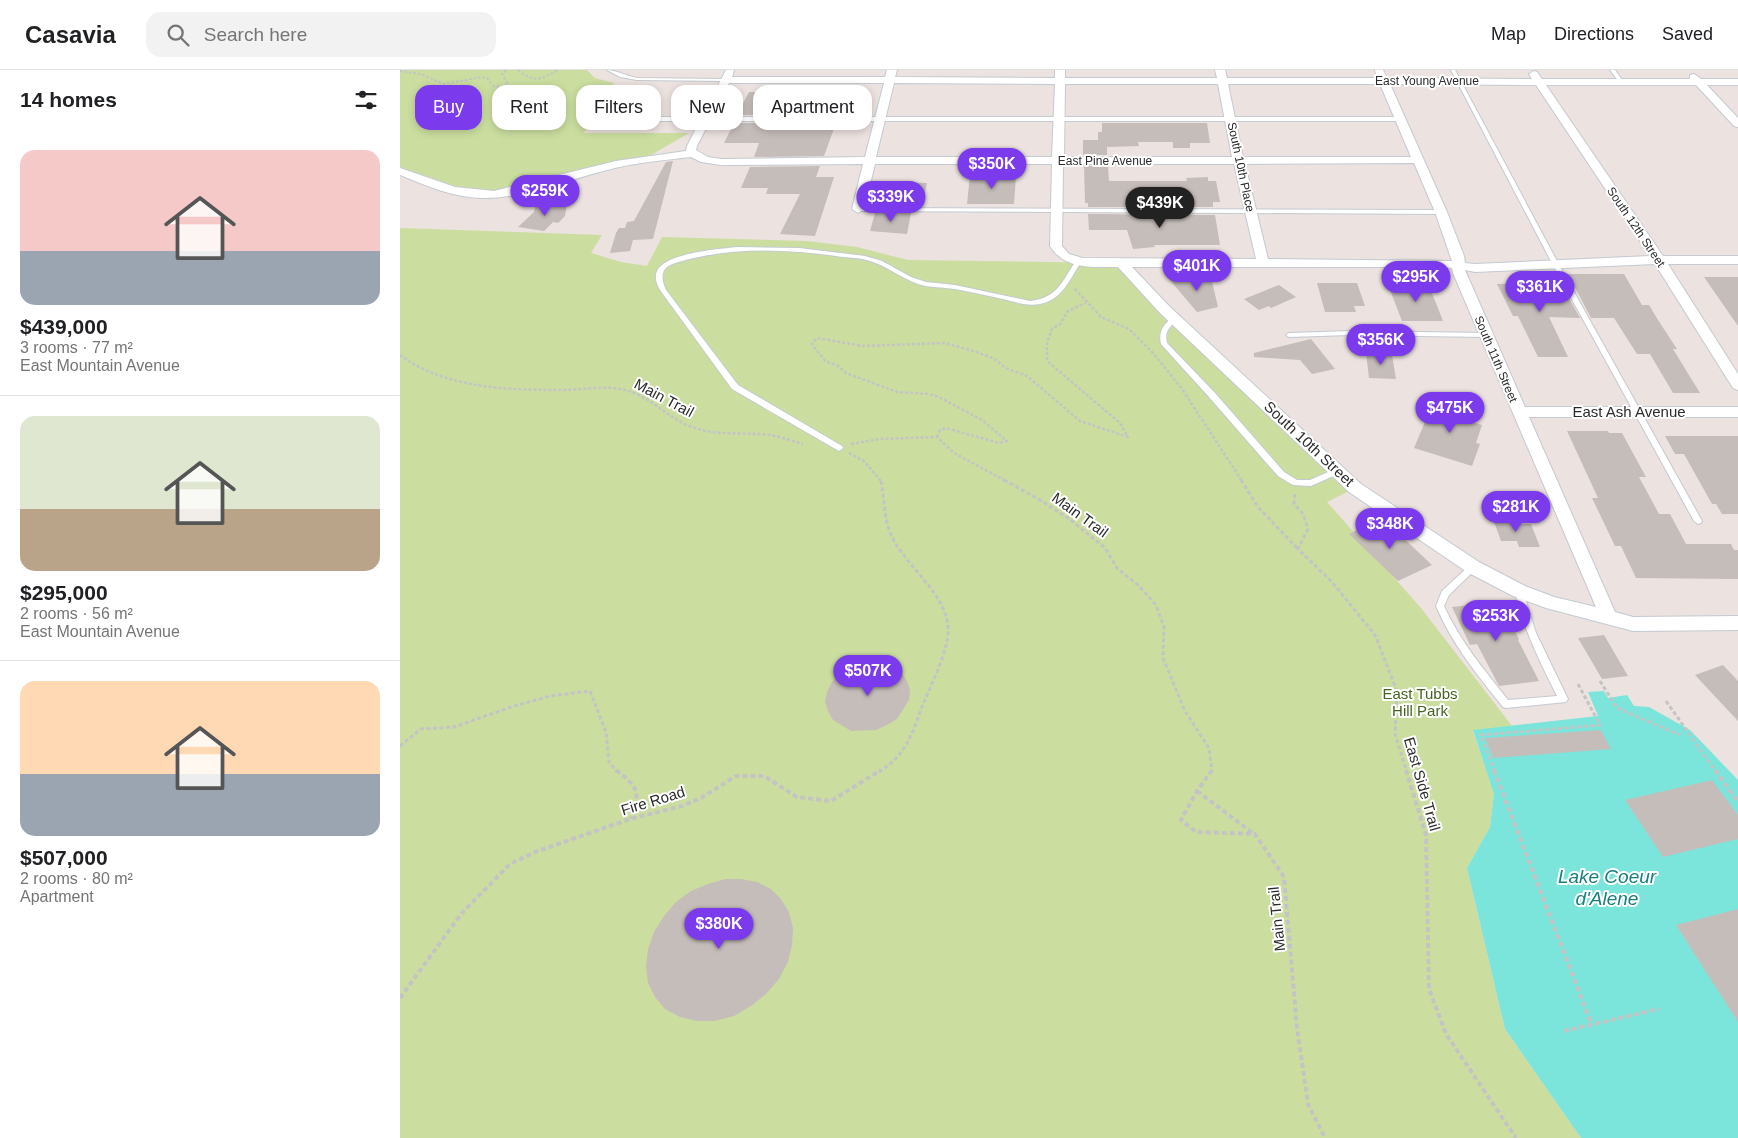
<!DOCTYPE html>
<meta charset="utf-8">
<style>
:root{--surface:#fff;--page:#f2f2f2;--text:#202124;--muted:#757577;--line:#e0e0e0;--accent:#7c3aed}
body{margin:0;font-family:Arial,sans-serif;background:var(--page);color:var(--text);height:100vh;display:flex;flex-direction:column;font-size:19px;white-space:nowrap}
*{box-sizing:border-box;margin:0}
p{font-size:16px;color:var(--muted)}
.icon{flex:none;width:28px;height:28px;fill:none;stroke:currentColor;stroke-width:2;stroke-linecap:round;stroke-linejoin:round}
.map{position:relative;flex:1;overflow:hidden}
.side{display:flex;flex-direction:column;background:var(--surface);width:400px}
.side>*{flex:none}
.guide{position:absolute;left:15px;top:15px;width:475px;height:45px;display:flex;gap:10px}
.price{position:absolute;translate:-50% -42px;padding:0 11px;border-radius:18px;background:var(--accent);color:#fff;font-size:16px;line-height:32px;filter:drop-shadow(0 1px 2px #0008)}
.price::after{content:'';position:absolute;left:50%;top:30px;width:15px;height:11px;margin-left:-8px;background:inherit;clip-path:polygon(0 0,100% 0,50% 100%)}
.price.selected{background:#222;color:#fff}
ul{padding:0;list-style:none}
li{display:grid;align-content:center;gap:10px;height:265px;padding:0 20px}
li+li{border-top:1px solid var(--line)}
li span{display:grid;place-items:center;height:155px;border-radius:15px;color:#555}
li>.icon{margin-inline-start:auto}
span .icon{width:90px;height:90px;fill:#fffc;stroke-width:1}
li b{font-size:21px}
h2{display:flex;justify-content:space-between;align-items:center;height:60px;padding:0 20px;font-size:21px}
.tag{padding:0 18px;border-radius:15px;background:var(--surface);box-shadow:0 2px 8px #0003;font-size:18px;line-height:45px}
.tag.selected{background:var(--accent);color:#fff}
header{display:flex;align-items:center;gap:30px;box-sizing:border-box;height:70px;padding:0 25px;background:var(--surface);border-bottom:1px solid var(--line)}
header strong{font-size:24px}
nav{display:flex;gap:28px;margin-inline-start:auto;font-size:18px}
.search{width:350px;height:45px;background:var(--page);display:flex;align-items:center;gap:12px;box-sizing:border-box;padding:0 18px;border-radius:15px;color:var(--muted);font-size:19px}
main{display:flex;flex:1;min-height:0}
.map>svg:first-child{display:block}
.green{fill:#cbdea0}
.water{fill:#7be5dc}
.building{fill:#c5bdba}
.lines{fill:none;stroke-linecap:round;stroke-linejoin:round}
.service-casing{stroke:#c3cad1;stroke-width:2}
.minor-casing{stroke:#c3cad1;stroke-width:2}
.path-far3{stroke:#c4c4c4;stroke-width:2;stroke-dasharray:2.5 2;stroke-linecap:butt}
.path-far2{stroke:#c4c4c4;stroke-width:2.5;stroke-dasharray:3 2;stroke-linecap:butt}
.path-far1{stroke:#c4c4c4;stroke-width:3;stroke-dasharray:4 2.5;stroke-linecap:butt}
.path{stroke:#c4c4c4;stroke-width:4;stroke-dasharray:5 3;stroke-linecap:butt}
.service{fill:#fff;fill-rule:evenodd}
.minor{fill:#fff;fill-rule:evenodd}
.labels{text-anchor:middle;stroke-width:4;stroke-linejoin:round;paint-order:stroke}
.far-street-label{font-size:12px;fill:#2b2b2b;stroke:#fff}
.street-label{font-size:15px;fill:#2b2b2b;stroke:#fff}
.park-label{font-size:15px;fill:#466321;stroke:#fff}
.near-water-label{font-size:19px;font-style:italic;fill:#187f7e;stroke:#fff}
</style>
<header>
<strong>Casavia</strong>
<div class="search"><svg class="icon" aria-label="search" viewBox="0 0 24 24"><circle cx="10" cy="10" r="6"/><path d="M15 15l6 6"/></svg>Search here</div>
<nav><a>Map</a><a>Directions</a><a>Saved</a></nav>
</header>
<main>
<section class="side">
<h2>14 homes<svg class="icon" aria-label="filters" viewBox="0 0 24 24"><path d="M4 7h16M4 17h16"/><circle cx="9" cy="7" r="2"/><circle cx="15" cy="17" r="2"/></svg></h2>
<ul>
<li><span style="background:linear-gradient(#f6c9c9 65%,#9aa5b1 0)"><svg class="icon" aria-label="home" viewBox="0 0 24 24"><path d="M3 11l9-7 9 7M6 9v11h12V9"/></svg></span><div><b>$439,000</b><p>3 rooms · 77 m²</p><p>East Mountain Avenue</p></div></li>
<li><span style="background:linear-gradient(#dfe7d0 60%,#b9a48a 0)"><svg class="icon" aria-label="home" viewBox="0 0 24 24"><path d="M3 11l9-7 9 7M6 9v11h12V9"/></svg></span><div><b>$295,000</b><p>2 rooms · 56 m²</p><p>East Mountain Avenue</p></div></li>
<li><span style="background:linear-gradient(#ffd9b3 60%,#9aa5b1 0)"><svg class="icon" aria-label="home" viewBox="0 0 24 24"><path d="M3 11l9-7 9 7M6 9v11h12V9"/></svg></span><div><b>$507,000</b><p>2 rooms · 80 m²</p><p>Apartment</p></div></li>
</ul>
</section>
<div class="map">
<svg width="1338" height="1068" viewBox="0 0 1338 1068">
<rect width="100%" height="100%" fill="#ece2df"/>
<path class="green" d="M 0,0 L 187,0 L 195,8 L 214,13 L 184,63 L 289,63 L 251,85 L 170,102 L 94,122 L 58,117 L 0,97 Z
M 0,158 L 202,165 L 191,183 L 221,192 L 247,196 L 262,167 L 407,171 L 457,177 L 508,190 L 721,193 L 955,418 L 927,432 L 1021,538 L 1112,656 L 1073,661 L 1094,723 L 1090,757 L 1067,798 L 1105,959 L 1181,1068 L 0,1068 Z"/>
<path class="water" d="M 1204,621 L 1208,628 L 1227,625 L 1234,636 L 1249,637 L 1290,660 L 1338,710 L 1338,1068 L 1181,1068 L 1105,959 L 1067,798 L 1090,757 L 1094,724 L 1073,660 L 1198,646 L 1188,622 Z"/>
<path class="building" d="M 349,22 L 401,23 L 399,27 L 436,27 L 438,23 L 464,23 L 457,45 L 337,45 Z
M 334,53 L 436,53 L 424,86 L 354,87 L 359,73 L 324,73 Z
M 702,53 L 807,53 L 810,73 L 790,73 L 790,78 L 773,78 L 773,72 L 738,72 L 739,76 L 707,77 L 707,85 L 683,85 L 683,70 L 698,70 L 698,62 L 702,62 Z
M 273,91 L 253,169 L 233,170 L 230,181 L 210,183 L 216,163 L 219,158 L 225,158 L 227,152 L 234,151 L 266,92 Z
M 420,96 L 416,107 L 434,107 L 415,166 L 380,164 L 400,124 L 366,124 L 368,118 L 341,118 L 350,97 Z
M 684,96 L 708,96 L 709,111 L 787,111 L 786,108 L 808,107 L 808,111 L 816,111 L 820,132 L 813,132 L 813,137 L 688,137 L 688,133 L 685,133 Z
M 570,105 L 616,106 L 614,134 L 567,134 Z
M 497,112 L 527,113 L 523,132 L 513,132 L 513,136 L 477,136 L 480,125 L 485,125 L 487,116 L 496,116 Z
M 167,133 L 165,146 L 158,153 L 153,152 L 144,161 L 118,157 L 134,142 L 135,137 Z
M 475,143 L 511,143 L 507,164 L 470,161 Z
M 688,144 L 815,145 L 820,175 L 754,175 L 755,177 L 733,179 L 727,160 L 689,160 Z
M 1168,204 L 1224,204 L 1242,235 L 1249,235 L 1258,250 L 1277,279 L 1273,279 L 1300,323 L 1273,323 L 1250,284 L 1237,284 L 1214,248 L 1191,248 Z
M 811,207 L 818,237 L 797,242 L 768,208 Z
M 1304,207 L 1338,207 L 1338,256 Z
M 1160,212 L 1180,248 L 1149,247 L 1168,287 L 1138,287 L 1118,246 L 1113,246 L 1097,214 Z
M 917,213 L 957,213 L 965,236 L 954,236 L 956,242 L 925,242 Z
M 995,213 L 1025,213 L 1027,218 L 1030,218 L 1043,251 L 1002,251 L 990,220 L 997,220 Z
M 879,215 L 896,227 L 871,238 L 869,236 L 859,240 L 844,229 Z
M 911,269 L 935,299 L 912,304 L 900,290 L 854,287 L 854,283 Z
M 966,283 L 992,285 L 996,309 L 969,308 Z
M 1038,328 L 1066,336 L 1061,349 L 1082,355 L 1076,373 L 1080,374 L 1072,396 L 1014,378 L 1030,340 L 1034,341 Z
M 1167,361 L 1208,361 L 1209,363 L 1222,363 L 1246,407 L 1239,407 L 1259,444 L 1270,444 L 1286,474 L 1331,474 L 1334,480 L 1338,480 L 1338,509 L 1236,508 L 1221,476 L 1215,476 L 1192,428 L 1198,428 Z
M 1265,366 L 1338,366 L 1338,444 L 1322,444 L 1316,434 L 1312,434 L 1284,384 L 1275,384 Z
M 982,448 L 1015,479 L 1032,495 L 998,511 L 949,464 Z
M 1093,449 L 1117,449 L 1119,454 L 1131,454 L 1140,477 L 1119,477 L 1117,471 L 1101,471 Z
M 1099,532 L 1119,569 L 1118,570 L 1139,611 L 1099,616 L 1077,574 L 1070,575 L 1052,537 Z
M 1204,565 L 1228,606 L 1202,609 L 1178,568 Z
M 472,592 L 483,593 L 502,603 L 507,611 L 510,620 L 509,630 L 497,649 L 487,655 L 476,660 L 451,661 L 433,650 L 428,641 L 425,632 L 427,622 L 432,612 L 439,604 L 449,598 Z
M 1323,595 L 1338,611 L 1338,651 L 1295,605 Z
M 1201,660 L 1211,679 L 1093,688 L 1085,668 Z
M 1312,710 L 1338,745 L 1338,769 L 1263,787 L 1225,730 Z
M 325,809 L 341,809 L 357,812 L 371,819 L 381,829 L 389,842 L 393,858 L 392,875 L 388,892 L 379,909 L 366,924 L 351,936 L 334,946 L 315,951 L 297,951 L 280,947 L 265,939 L 255,927 L 248,913 L 246,896 L 248,879 L 254,862 L 264,846 L 276,832 L 291,821 L 308,814 Z
M 1338,839 L 1338,952 L 1276,855 Z"/>
<g class="lines">
<defs>
<path id="service" d="M 207,0 C 215,0 227,6 237,8 L 326,9 L 328,10 L 326,11 L 237,10 L 220,7 Z
M 1051,0 L 1055,0 L 1159,195 L 1302,451 L 1301,453 L 1298,454 L 1294,451 L 1153,195 Z
M 1210,0 L 1215,0 L 1223,11 L 1223,12 L 1219,12 Z
M 248,19 L 251,21 L 238,45 L 253,47 L 1000,47 L 1003,49 L 1000,51 L 253,51 L 233,47 L 232,46 L 245,21 Z
M 456,138 L 1041,140 L 1044,142 L 1041,144 L 458,141 L 456,140 Z
M 337,177 L 399,178 L 465,186 L 482,191 L 511,207 L 526,212 L 555,215 L 630,231 C 658,228 662,211 676,191 L 681,192 C 670,209 662,230 640,234 C 628,236 618,233 607,230 C 590,226 572,222 555,219 C 542,217 530,218 518,214 C 501,208 487,196 470,191 C 459,187 447,188 436,186 C 385,179 333,177 282,191 C 264,195 258,202 266,220 L 338,315 L 442,376 L 443,378 L 439,381 L 332,319 L 260,220 C 257,214 254,208 257,201 C 265,183 319,179 337,177 Z
M 775,247 L 778,249 C 770,257 764,261 767,273 L 815,323 L 884,402 L 897,410 L 910,410 L 937,398 L 940,399 L 941,401 L 940,403 L 911,416 L 893,415 L 878,406 L 809,327 L 761,274 C 758,262 764,252 775,247 Z
M 951,261 L 1087,263 L 1090,265 L 1087,267 L 951,265 L 889,267 L 886,265 L 889,263 Z
M 1073,494 L 1077,497 L 1076,499 L 1049,525 L 1044,536 C 1060,571 1084,600 1108,630 L 1157,626 C 1140,592 1123,558 1115,521 L 1119,518 L 1122,519 L 1136,563 L 1168,629 L 1166,632 L 1106,638 L 1103,637 C 1077,605 1052,574 1036,536 L 1042,521 L 1070,495 Z"/>
<path id="minor" d="M 326,0 L 334,0 L 332,7 L 485,7 L 487,0 L 497,0 L 495,7 L 655,8 L 655,0 L 665,0 L 665,8 L 817,8 L 815,0 L 825,0 L 827,8 L 977,8 L 975,0 L 983,0 L 987,8 L 1132,9 L 1129,4 L 1134,1 L 1137,2 L 1142,9 L 1290,9 L 1290,5 L 1294,4 L 1301,9 L 1338,9 L 1338,15 L 1307,15 L 1338,48 L 1338,57 L 1334,56 L 1296,15 L 1146,15 L 1263,186 L 1338,186 L 1338,194 L 1268,194 L 1338,304 L 1338,320 L 1333,318 L 1255,194 L 1075,202 L 1065,200 L 1125,337 L 1338,337 L 1338,347 L 1129,347 L 1215,542 L 1233,547 L 1338,546 L 1338,560 L 1233,561 L 1146,538 L 1113,526 L 1067,502 L 949,422 L 760,243 L 718,197 C 692,197 665,200 650,176 L 652,94 L 475,94 L 464,139 L 458,143 L 452,139 L 463,94 L 321,95 L 301,92 L 291,87 C 266,90 240,92 215,98 C 176,107 119,130 81,128 C 53,127 26,116 0,105 L 0,98 L 55,117 L 94,121 L 216,91 L 286,81 L 287,76 ZM 329,13 L 484,13 L 465,87 L 321,89 L 308,87 L 296,80 L 297,76 ZM 494,13 L 655,14 L 652,87 L 476,87 ZM 665,14 L 818,14 L 832,87 L 664,87 ZM 828,14 L 980,14 L 1011,87 L 843,87 ZM 990,14 L 1136,15 L 1250,186 L 1075,194 L 1065,193 L 1064,186 L 1047,142 ZM 1014,93 L 1035,142 L 1052,191 L 868,189 L 845,94 ZM 663,94 L 834,94 L 856,189 L 683,188 L 669,184 L 662,176 ZM 732,197 L 1042,197 L 1052,198 L 1053,203 L 1196,537 L 1154,527 L 1125,516 L 1079,492 L 961,414 L 770,237 Z"/>
</defs>
<use href="#service" class="service-casing"/>
<use href="#minor" class="minor-casing"/>
<path class="path-far3" d="M 118,0 C 135,13 140,10 158,0
M 0,1 L 21,4 L 44,14 L 82,7 L 87,8 L 93,16 L 103,17 L 108,14 L 102,4 L 106,0"/>
<path class="path-far2" d="M 675,219 L 701,247 L 729,259 L 753,283 L 782,319 L 842,411
M 0,285 C 45,319 110,320 164,320 C 184,320 205,315 225,320 C 251,326 269,350 295,358 C 319,366 345,362 370,365 C 381,367 392,371 403,374
M 537,367 L 540,360 L 546,358 L 599,373 L 607,371 L 582,350 L 539,327 L 529,324 L 497,322 L 446,303 L 438,296 L 425,291 L 412,274 L 417,268 L 463,276 L 545,273 L 573,281 L 593,288 L 606,298 L 627,306 L 680,351 L 728,367 L 720,353 L 647,291 L 647,273 L 652,259 L 660,254 L 668,241 L 686,233
M 451,374 L 480,369 L 537,367 L 554,383 L 606,411
M 449,383 L 464,391 L 481,411"/>
<path class="path-far1" d="M 604,410 L 637,428 L 672,451 L 705,478 L 717,498 L 739,516 L 756,535 L 764,557 L 763,588 L 785,641 L 809,678 L 812,702
M 841,410 L 858,437 L 898,479
M 895,424 L 894,434 L 903,444 L 908,459 L 898,479 L 932,512 L 975,565 L 997,621 L 995,664 L 1007,702
M 1200,611 L 1217,638 L 1280,665
M 1266,631 L 1316,702
M 0,676 L 21,659 L 54,657 L 111,637 L 150,626 L 190,621 L 206,662 L 209,692 L 217,702
M 479,702 C 507,684 512,664 523,634 C 531,615 547,583 548,563 C 550,524 503,496 490,462 C 484,447 484,427 481,410
M 1095,702 L 1081,665 L 1200,655 L 1177,612"/>
<path class="path" d="M 216,700 C 238,717 241,722 231,749
M 812,700 L 797,721 L 781,750 L 796,762 L 855,764 L 884,807 L 897,958 L 908,1034 L 925,1068
M 1006,700 L 1026,765 L 1029,919 L 1046,964 L 1116,1068
M 1094,700 L 1191,953
M 1315,700 L 1338,732
M 797,721 L 854,764
M 0,928 L 61,844 L 110,794 L 135,782 L 230,749 L 282,736 L 301,728 L 336,706 L 364,706 L 397,727 L 431,731 L 481,700
M 1164,961 L 1259,939"/>
<use href="#service" class="service"/>
<use href="#minor" class="minor"/>
</g>
<g class="labels">
<g class="far-street-label">
<text x="1027" y="15">East Young Avenue</text>
<text x="705" y="95">East Pine Avenue</text>
<text transform="translate(841 97) rotate(78)" y="4">South 10th Place</text>
<text transform="translate(1236 157) rotate(56)" y="4">South 12th Street</text>
<text transform="translate(1096 289) rotate(67)" y="4">South 11th Street</text>
</g>
<g class="street-label">
<text transform="translate(264 328) rotate(28)" y="5">Main Trail</text>
<text x="1229" y="347">East Ash Avenue</text>
<text transform="translate(909 374) rotate(43)" y="5">South 10th Street</text>
<text transform="translate(680 445) rotate(36)" y="5">Main Trail</text>
<text transform="translate(1022 714) rotate(74)" y="5">East Side Trail</text>
<text transform="translate(253 731) rotate(-17)" y="5">Fire Road</text>
<text transform="translate(877 849) rotate(-96)" y="5">Main Trail</text>
</g>
<g class="park-label">
<text x="1020" y="629">East Tubbs<tspan x="1020" dy="17">Hill Park</tspan></text>
</g>
<g class="near-water-label">
<text x="1207" y="813">Lake Coeur<tspan x="1207" dy="22">d'Alene</tspan></text>
</g>
</g>
</svg>
<b class="price" style="left:592px;top:120px">$350K</b>
<b class="price" style="left:145px;top:147px">$259K</b>
<b class="price" style="left:491px;top:153px">$339K</b>
<b class="price selected" style="left:760px;top:159px">$439K</b>
<b class="price" style="left:797px;top:222px">$401K</b>
<b class="price" style="left:1016px;top:233px">$295K</b>
<b class="price" style="left:1140px;top:243px">$361K</b>
<b class="price" style="left:981px;top:296px">$356K</b>
<b class="price" style="left:1050px;top:364px">$475K</b>
<b class="price" style="left:1116px;top:463px">$281K</b>
<b class="price" style="left:990px;top:480px">$348K</b>
<b class="price" style="left:1096px;top:572px">$253K</b>
<b class="price" style="left:468px;top:627px">$507K</b>
<b class="price" style="left:319px;top:880px">$380K</b>
<div class="guide">
<a class="tag selected">Buy</a>
<a class="tag">Rent</a>
<a class="tag">Filters</a>
<a class="tag">New</a>
<a class="tag">Apartment</a>
</div>
</div>
</main>
